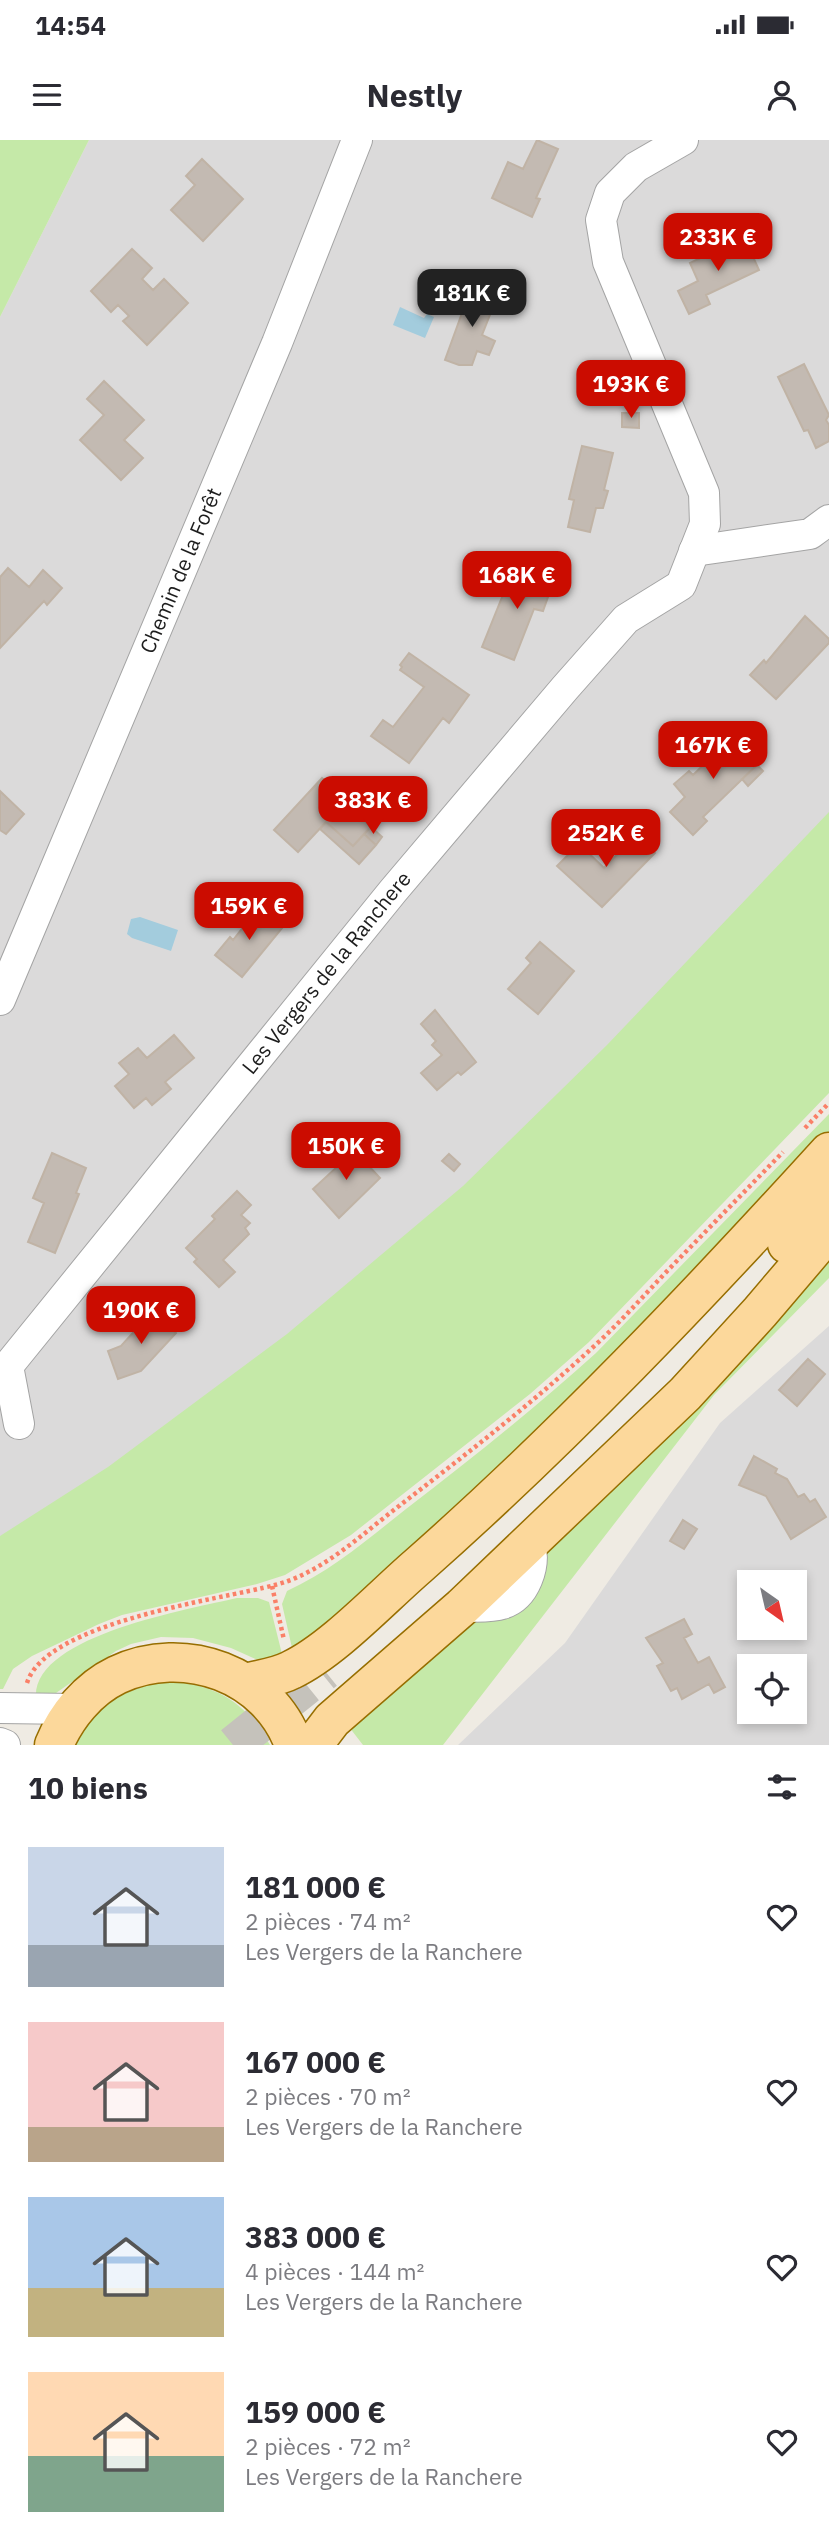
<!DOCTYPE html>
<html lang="fr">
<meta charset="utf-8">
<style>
:root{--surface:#fff;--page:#f7f7f7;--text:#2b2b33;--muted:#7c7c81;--accent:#cb0c00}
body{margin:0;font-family:"IBM Plex Sans",sans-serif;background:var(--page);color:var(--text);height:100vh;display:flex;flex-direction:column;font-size:26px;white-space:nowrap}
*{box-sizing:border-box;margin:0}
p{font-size:23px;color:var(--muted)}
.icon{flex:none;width:38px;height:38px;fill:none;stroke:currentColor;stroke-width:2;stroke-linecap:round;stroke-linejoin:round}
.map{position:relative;height:1605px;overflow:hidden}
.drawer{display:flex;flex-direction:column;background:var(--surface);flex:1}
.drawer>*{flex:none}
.needle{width:46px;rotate:146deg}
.buttons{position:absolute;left:737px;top:1430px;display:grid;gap:14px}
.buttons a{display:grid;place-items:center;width:70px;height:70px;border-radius:0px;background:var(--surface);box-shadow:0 4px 10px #0003;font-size:35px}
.price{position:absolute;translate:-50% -60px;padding:0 16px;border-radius:14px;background:var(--accent);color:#fff;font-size:23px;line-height:46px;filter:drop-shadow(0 2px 4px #0008)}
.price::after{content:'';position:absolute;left:50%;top:42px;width:21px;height:16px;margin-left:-10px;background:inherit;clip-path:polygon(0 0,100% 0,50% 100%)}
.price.active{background:#222;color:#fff}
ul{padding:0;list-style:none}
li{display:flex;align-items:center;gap:21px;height:175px;padding:0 28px}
li span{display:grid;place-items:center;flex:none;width:196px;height:140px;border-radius:0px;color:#555}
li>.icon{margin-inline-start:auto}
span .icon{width:84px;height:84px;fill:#fffc;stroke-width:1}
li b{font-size:30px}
h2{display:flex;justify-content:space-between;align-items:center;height:84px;padding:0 28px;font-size:30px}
.status{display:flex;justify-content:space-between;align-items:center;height:49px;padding:0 35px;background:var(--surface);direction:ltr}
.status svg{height:19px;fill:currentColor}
header{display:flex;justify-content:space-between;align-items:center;height:91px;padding:0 28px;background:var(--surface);font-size:32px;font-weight:700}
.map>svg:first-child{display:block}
.residential{fill:#dbdada;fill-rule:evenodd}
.grass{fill:#c5e9a8}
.water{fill:#a3ccdd}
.building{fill:#c3bab2;stroke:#c0b3a5;stroke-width:2}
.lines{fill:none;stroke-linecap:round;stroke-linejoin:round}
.primary-tunnel{stroke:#c5c2bb;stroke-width:38;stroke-dasharray:38 19;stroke-linecap:butt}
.street-casing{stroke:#a4a4a4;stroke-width:32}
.primary-casing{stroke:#976e00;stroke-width:41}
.path{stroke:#fa8068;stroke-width:4.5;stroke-dasharray:3.5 3.5;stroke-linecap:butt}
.street{stroke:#fff;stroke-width:30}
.primary{stroke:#fcd89b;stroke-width:38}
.labels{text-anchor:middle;stroke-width:7;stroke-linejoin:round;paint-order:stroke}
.street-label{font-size:21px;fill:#1d1d1d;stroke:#fff}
</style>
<div class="status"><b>14:54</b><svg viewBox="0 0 49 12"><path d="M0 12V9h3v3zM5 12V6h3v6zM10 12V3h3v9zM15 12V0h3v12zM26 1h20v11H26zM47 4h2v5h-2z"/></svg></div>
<header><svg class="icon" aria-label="menu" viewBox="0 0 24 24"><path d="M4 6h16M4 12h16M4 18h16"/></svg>Nestly<svg class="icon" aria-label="person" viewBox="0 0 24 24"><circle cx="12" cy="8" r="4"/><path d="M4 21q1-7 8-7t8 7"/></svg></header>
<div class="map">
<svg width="829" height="1605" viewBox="0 0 829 1605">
<rect width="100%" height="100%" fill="#efebe3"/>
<path class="residential" d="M 89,0 L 829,0 L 829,912 L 0,1463 L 0,177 Z
M 829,1186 L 829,1605 L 458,1605 L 565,1503 L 720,1283 ZM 749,1442 L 794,1442 L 794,1488 L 749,1488 ZM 749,1526 L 794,1526 L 794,1572 L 749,1572 Z"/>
<path class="grass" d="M 0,0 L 89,0 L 0,177 Z
M 829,672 L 829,953 L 589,1202 L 530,1254 L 351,1395 L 285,1435 L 257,1444 L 122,1475 L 99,1484 L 32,1516 L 13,1529 L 3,1549 L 0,1549 L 0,1396 L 108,1327 L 287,1194 L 463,1046 L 607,905 Z
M 829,974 L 829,993 L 575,1256 L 295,1521 L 282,1464 L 287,1451 C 331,1431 368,1399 406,1369 C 471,1319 535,1268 596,1213 Z
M 829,1110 L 829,1138 L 714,1255 L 443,1605 L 363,1605 L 346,1583 Z
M 237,1458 L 258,1458 L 269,1462 L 283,1518 L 260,1521 L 231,1508 L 193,1498 L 161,1497 L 131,1504 L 116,1511 L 56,1553 L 36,1556 C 35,1495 191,1469 237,1458 Z
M 167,1541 C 217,1545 245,1561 270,1605 L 74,1605 C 89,1565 128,1548 167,1541 Z"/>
<path class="water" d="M 400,167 L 424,178 L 427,174 L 434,177 L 425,198 L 393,185 Z
M 140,777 L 178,790 L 171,811 L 132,798 L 127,794 L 131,779 Z"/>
<path class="building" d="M 537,0 L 558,9 L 536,58 L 540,59 L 532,77 L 492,58 L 508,22 L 523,29 Z
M 202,19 L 243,59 L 203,101 L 171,70 L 195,45 L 186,36 Z
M 744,97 L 759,130 L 706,155 L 710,164 L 689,174 L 678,151 L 698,141 L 690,123 Z
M 132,109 L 152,128 L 142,139 L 153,150 L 164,139 L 188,163 L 147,205 L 123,181 L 129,176 L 118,165 L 111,172 L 91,151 Z
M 468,146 L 497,157 L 482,195 L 495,201 L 489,215 L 477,211 L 472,225 L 459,225 L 445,220 L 466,162 L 463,160 Z
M 804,224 L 829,275 L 826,280 L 829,285 L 829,301 L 816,308 L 808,290 L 804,291 L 778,237 Z
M 104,241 L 144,280 L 124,300 L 143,318 L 121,340 L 80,300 L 104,275 L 87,259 Z
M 622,273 L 639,273 L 639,288 L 622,287 Z
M 582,306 L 613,313 L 604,350 L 608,351 L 603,368 L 596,368 L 590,392 L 568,387 L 574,360 L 569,359 Z
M 515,425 L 554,440 L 543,471 L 534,469 L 514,520 L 482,507 Z
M 8,428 L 29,447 L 43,430 L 62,448 L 47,465 L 44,461 L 0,508 L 0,437 Z
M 805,476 L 829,499 L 829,503 L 776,559 L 750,535 L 764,520 L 766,523 Z
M 409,513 L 469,555 L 449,583 L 443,578 L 409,623 L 371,596 L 383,580 L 393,587 L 424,547 L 400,530 L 402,527 L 400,525 Z
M 730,590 L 761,621 L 703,677 L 707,681 L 693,695 L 670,672 L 685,657 L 674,644 L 689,631 L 693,635 L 720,609 L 715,604 Z
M 757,625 L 763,631 L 748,646 L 742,639 Z
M 322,638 L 371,687 L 353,706 L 326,682 L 298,712 L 274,690 Z
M 0,651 L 24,674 L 6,694 L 0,690 Z
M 326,682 L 353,706 L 364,694 L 376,705 L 359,724 L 320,689 Z
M 371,687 L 382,697 L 376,705 L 364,694 Z
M 637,694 L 655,713 L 602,767 L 557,726 L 579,704 L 604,728 Z
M 259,767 L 283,787 L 242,837 L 215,815 L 230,797 L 233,800 Z
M 540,802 L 574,831 L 538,874 L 508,849 L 531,823 L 526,818 Z
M 435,870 L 476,922 L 461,935 L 458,932 L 437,950 L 421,933 L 442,915 L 432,905 L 436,901 L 421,884 Z
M 174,895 L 194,918 L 165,942 L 171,949 L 152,965 L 146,958 L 134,968 L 115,946 L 129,934 L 119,923 L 138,908 L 147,918 Z
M 349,1005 L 380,1038 L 339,1078 L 313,1049 L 338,1026 L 333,1020 Z
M 52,1013 L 86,1028 L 76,1053 L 79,1054 L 55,1113 L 28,1102 L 44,1063 L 33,1058 Z
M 449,1014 L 460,1024 L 454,1031 L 442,1021 Z
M 237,1051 L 251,1065 L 241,1075 L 250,1083 L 245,1088 L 249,1094 L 223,1120 L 235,1132 L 219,1147 L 194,1122 L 197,1119 L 186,1108 L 215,1079 L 212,1076 Z
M 153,1171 L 176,1193 L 141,1231 L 118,1239 L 108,1211 L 121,1206 Z
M 808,1219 L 825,1234 L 797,1266 L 779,1250 Z
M 754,1316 L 777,1329 L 775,1333 L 787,1339 L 798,1357 L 804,1354 L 810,1362 L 815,1359 L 826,1377 L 791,1399 L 766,1356 L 739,1345 Z
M 683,1380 L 697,1389 L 684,1409 L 670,1401 Z
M 684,1479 L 692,1494 L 684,1498 L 698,1523 L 709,1517 L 725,1547 L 714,1553 L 709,1544 L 682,1559 L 677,1548 L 671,1551 L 657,1526 L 663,1523 L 646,1498 Z"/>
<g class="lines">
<path class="primary-tunnel" d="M 233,1605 L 325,1531"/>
<defs>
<g id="street">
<path d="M 694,411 L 810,394 L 829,380"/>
<path id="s1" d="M 0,860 L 277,203 L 357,0"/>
<path id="s2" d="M 19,1284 L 8,1226 L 393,751 L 565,548 L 626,479 L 681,445 L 705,384 L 704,353 L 608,122 L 601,80 L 610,53 L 636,27 L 683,0"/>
<path d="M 462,1467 C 475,1466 490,1468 502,1464 C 526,1457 536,1425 530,1404"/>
<path d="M 0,1568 L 74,1569"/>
<path d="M 0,1603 L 5,1605"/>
</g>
<path id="primary" d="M 787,1104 L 829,1058
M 245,1543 C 260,1539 278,1537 291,1530 C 333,1510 382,1457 418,1426 C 564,1297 698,1156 829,1012
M 54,1605 C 66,1576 88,1549 117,1535 C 184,1503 269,1534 294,1605
M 313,1605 L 332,1580 L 462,1467 L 685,1254 L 760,1172 L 829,1091"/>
</defs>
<use href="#street" class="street-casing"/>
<use href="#primary" class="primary-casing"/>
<path class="path" d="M 805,988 L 829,963
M 272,1446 L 284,1500
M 27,1543 C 46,1482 218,1460 275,1445 C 322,1433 361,1395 399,1366 C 464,1316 530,1265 591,1209 C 620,1183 645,1154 672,1126 C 709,1088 746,1050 783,1012"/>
<use href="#street" class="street"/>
<use href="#primary" class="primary"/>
</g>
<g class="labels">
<g class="street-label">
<text dy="7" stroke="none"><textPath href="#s1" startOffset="466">Chemin de la Forêt</textPath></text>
<text dy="7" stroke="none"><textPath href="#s2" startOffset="565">Les Vergers de la Ranchere</textPath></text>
</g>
</g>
</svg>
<div class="buttons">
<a><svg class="needle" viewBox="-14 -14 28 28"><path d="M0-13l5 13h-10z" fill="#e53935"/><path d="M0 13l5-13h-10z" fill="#7c7c81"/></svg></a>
<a><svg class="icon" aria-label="locate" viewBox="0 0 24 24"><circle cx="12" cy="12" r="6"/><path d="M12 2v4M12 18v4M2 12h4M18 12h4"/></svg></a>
</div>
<b class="price" style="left:718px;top:133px">233K €</b>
<b class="price active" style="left:472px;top:189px">181K €</b>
<b class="price" style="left:631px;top:280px">193K €</b>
<b class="price" style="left:517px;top:471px">168K €</b>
<b class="price" style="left:713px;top:641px">167K €</b>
<b class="price" style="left:373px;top:696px">383K €</b>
<b class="price" style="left:606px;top:729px">252K €</b>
<b class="price" style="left:249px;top:802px">159K €</b>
<b class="price" style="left:346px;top:1042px">150K €</b>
<b class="price" style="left:141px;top:1206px">190K €</b>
</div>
<section class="drawer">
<h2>10 biens<svg class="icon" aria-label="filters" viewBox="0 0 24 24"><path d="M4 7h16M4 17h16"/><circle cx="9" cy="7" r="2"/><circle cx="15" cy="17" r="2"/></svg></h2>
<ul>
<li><span style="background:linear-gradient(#c9d6e8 70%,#9aa5b1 0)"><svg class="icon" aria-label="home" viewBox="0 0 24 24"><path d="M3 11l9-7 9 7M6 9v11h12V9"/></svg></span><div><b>181 000 €</b><p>2 pièces · 74 m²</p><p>Les Vergers de la Ranchere</p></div><svg class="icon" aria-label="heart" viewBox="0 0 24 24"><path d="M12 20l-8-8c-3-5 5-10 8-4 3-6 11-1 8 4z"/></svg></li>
<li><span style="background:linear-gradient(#f6c9c9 75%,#b9a48a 0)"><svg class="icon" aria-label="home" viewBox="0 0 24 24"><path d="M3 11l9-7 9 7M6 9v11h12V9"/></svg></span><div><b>167 000 €</b><p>2 pièces · 70 m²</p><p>Les Vergers de la Ranchere</p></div><svg class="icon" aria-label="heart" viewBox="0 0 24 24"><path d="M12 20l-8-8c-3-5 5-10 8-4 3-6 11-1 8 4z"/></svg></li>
<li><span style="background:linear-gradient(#a9c7e8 65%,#c2b280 0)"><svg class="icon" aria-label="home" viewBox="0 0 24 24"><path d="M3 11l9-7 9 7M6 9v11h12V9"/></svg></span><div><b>383 000 €</b><p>4 pièces · 144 m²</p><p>Les Vergers de la Ranchere</p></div><svg class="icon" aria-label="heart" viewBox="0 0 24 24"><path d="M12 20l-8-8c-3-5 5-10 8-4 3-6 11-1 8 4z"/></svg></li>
<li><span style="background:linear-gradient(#ffd9b3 60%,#7fa58c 0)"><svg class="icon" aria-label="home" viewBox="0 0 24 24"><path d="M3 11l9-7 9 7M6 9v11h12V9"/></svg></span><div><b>159 000 €</b><p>2 pièces · 72 m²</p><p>Les Vergers de la Ranchere</p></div><svg class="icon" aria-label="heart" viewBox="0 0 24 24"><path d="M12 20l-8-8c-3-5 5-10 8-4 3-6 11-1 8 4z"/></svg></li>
</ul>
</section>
